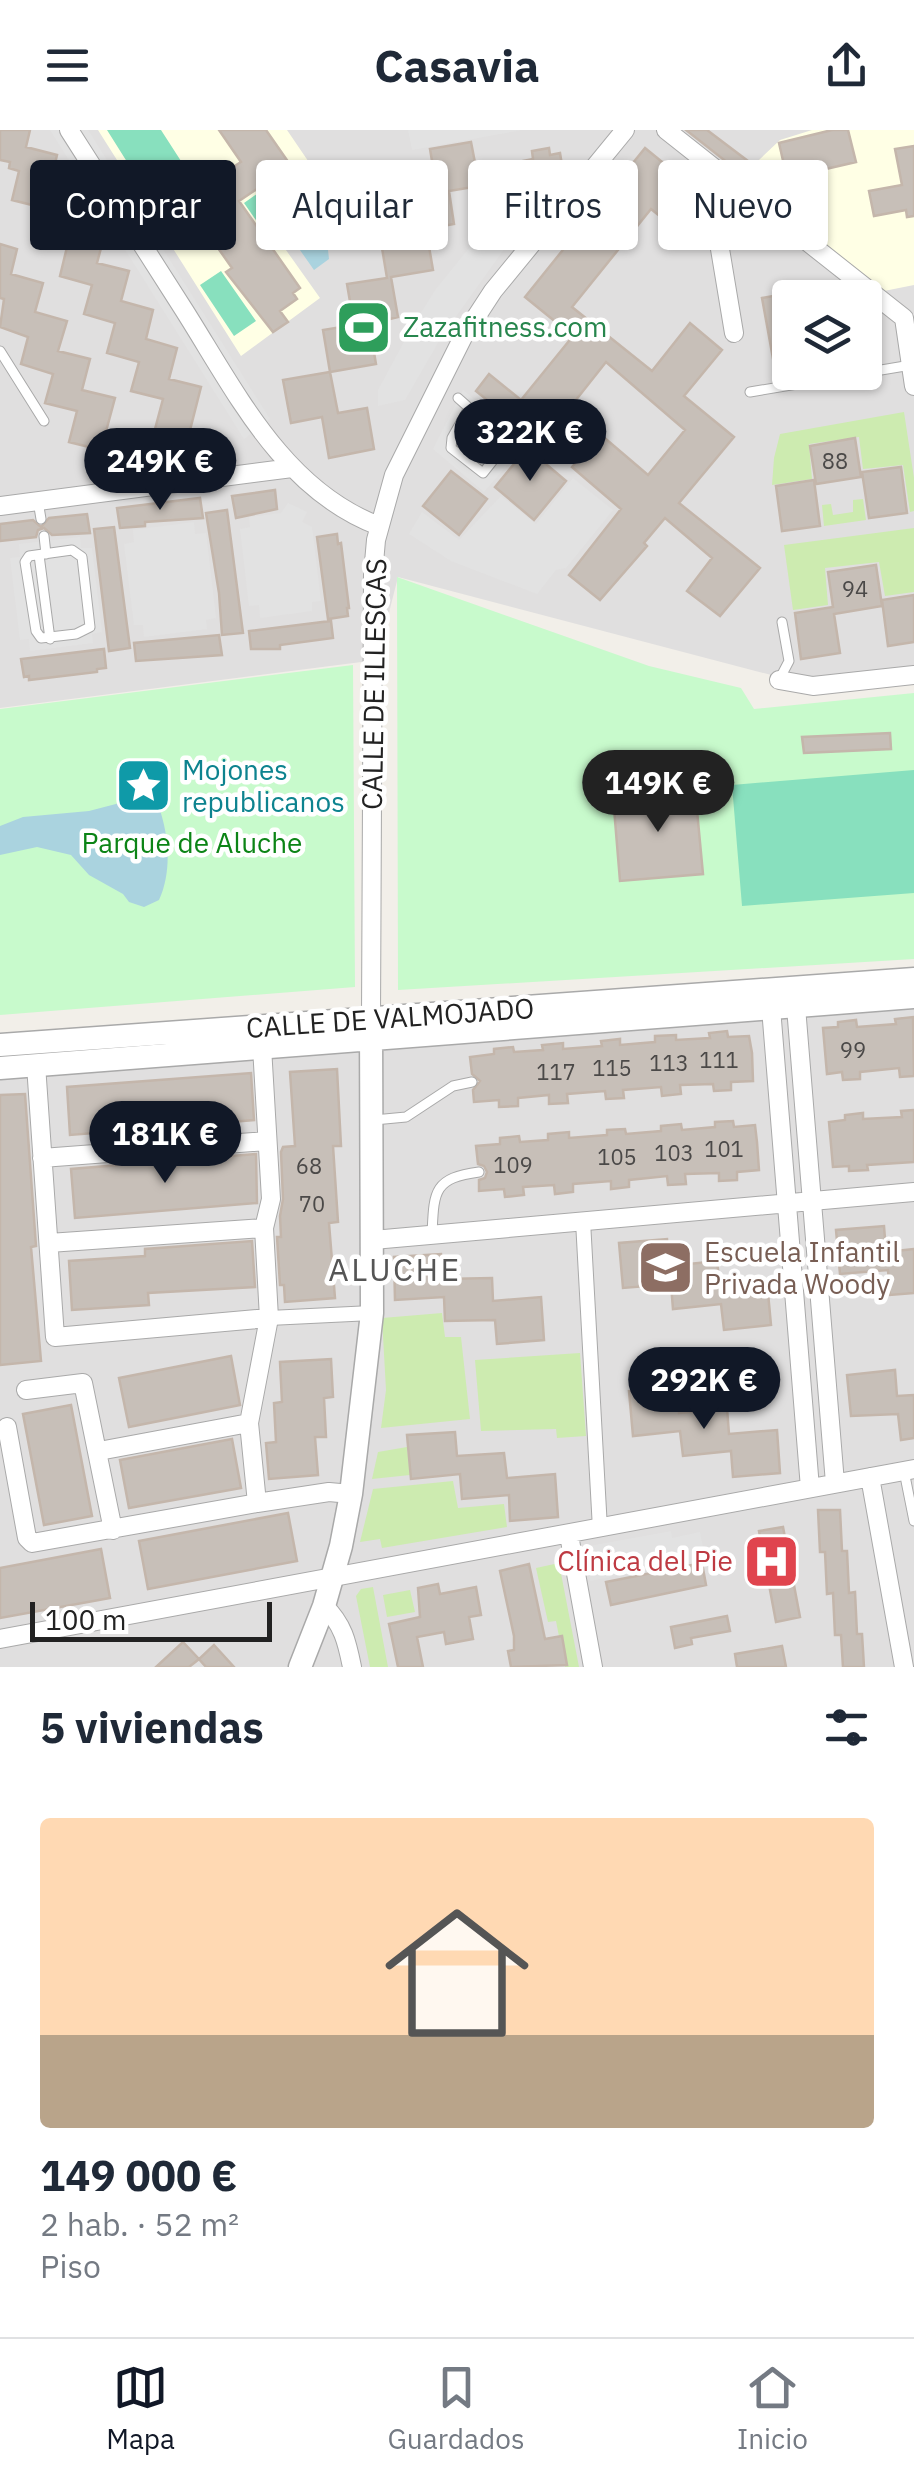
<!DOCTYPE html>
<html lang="es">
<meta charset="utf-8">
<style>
:root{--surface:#fff;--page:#f6f6f7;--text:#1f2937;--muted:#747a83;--line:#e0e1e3;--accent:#111827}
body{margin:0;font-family:"IBM Plex Sans",sans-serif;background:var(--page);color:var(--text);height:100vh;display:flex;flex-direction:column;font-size:38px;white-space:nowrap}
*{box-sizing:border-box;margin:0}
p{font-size:32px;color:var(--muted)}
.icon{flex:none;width:55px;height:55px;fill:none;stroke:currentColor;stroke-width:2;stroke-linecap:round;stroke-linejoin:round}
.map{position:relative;height:1537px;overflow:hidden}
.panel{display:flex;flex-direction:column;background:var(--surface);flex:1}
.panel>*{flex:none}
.guide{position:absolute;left:30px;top:30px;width:855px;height:90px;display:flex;gap:20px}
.tools{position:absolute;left:772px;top:150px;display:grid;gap:20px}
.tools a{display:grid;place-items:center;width:110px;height:110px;border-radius:10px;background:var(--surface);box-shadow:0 2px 8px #0004;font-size:50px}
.scale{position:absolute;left:30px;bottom:25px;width:242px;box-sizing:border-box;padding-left:10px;border:5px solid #222;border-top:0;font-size:28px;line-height:35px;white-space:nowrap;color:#222;-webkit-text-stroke:8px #fff;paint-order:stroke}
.price{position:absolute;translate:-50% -85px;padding:0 22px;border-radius:35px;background:var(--accent);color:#fff;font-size:32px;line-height:65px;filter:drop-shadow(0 2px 5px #0008)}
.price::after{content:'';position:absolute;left:50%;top:60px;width:30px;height:22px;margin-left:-15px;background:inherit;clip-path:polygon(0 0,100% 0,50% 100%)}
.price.selected{background:#222;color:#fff}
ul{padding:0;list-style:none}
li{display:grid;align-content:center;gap:20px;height:530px;padding:0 40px}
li+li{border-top:2px solid var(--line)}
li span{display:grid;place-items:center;height:310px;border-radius:10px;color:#555}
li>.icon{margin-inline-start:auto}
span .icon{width:180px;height:180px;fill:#fffc;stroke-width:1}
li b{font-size:42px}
h2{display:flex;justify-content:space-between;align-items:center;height:120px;padding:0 40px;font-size:42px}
.pill{padding:0 35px;border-radius:10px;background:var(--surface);box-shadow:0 2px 8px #0004;font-size:35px;line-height:90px}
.pill.selected{background:var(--accent);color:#fff}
header{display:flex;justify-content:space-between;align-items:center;height:130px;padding:0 40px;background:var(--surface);font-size:45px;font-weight:700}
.tab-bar{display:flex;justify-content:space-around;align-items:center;height:140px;border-top:2px solid var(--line);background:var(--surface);font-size:28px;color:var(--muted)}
.tab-bar a{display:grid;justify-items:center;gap:5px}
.tab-bar .selected{color:var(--accent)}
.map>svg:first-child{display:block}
.residential{fill:#e0dfdf;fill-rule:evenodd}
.education{fill:#ffffe5}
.grass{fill:#cdebb0}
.park{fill:#c8facc}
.pitch{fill:#88e0be}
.parking{fill:#e2e2e2}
.water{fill:#aad3df}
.building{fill:#c7bfb8;stroke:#c4b6ab;stroke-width:2.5}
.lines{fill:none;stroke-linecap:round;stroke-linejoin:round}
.service-casing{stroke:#a9a9a9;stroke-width:11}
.pedestrian-casing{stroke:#a9a9a9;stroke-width:16}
.minor-casing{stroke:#a9a9a9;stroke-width:20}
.tertiary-casing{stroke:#a9a9a9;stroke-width:25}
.service{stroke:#fff;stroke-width:9}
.pedestrian{stroke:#fff;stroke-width:14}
.minor{stroke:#fff;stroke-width:18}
.tertiary{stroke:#fff;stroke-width:22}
.labels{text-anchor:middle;stroke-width:9;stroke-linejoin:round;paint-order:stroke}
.number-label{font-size:22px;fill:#4b4948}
.leisure-label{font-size:28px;fill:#27864d;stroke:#fff;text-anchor:start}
.street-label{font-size:28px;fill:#222;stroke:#fff}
.culture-label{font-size:28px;fill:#0d838f;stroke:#fff;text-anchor:start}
.park-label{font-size:28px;fill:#0c8416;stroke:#fff}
.education-label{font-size:28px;fill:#785e54;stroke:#fff;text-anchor:start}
.health-label{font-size:28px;fill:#be3a42;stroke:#fff;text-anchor:end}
.quarter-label{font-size:32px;letter-spacing:2.5px;fill:#555;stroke:#fff}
</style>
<header><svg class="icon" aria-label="menu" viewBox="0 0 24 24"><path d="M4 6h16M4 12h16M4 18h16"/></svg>Casavia<svg class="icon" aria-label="share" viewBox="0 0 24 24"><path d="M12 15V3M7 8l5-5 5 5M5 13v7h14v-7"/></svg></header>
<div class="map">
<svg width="914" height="1537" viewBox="0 0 914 1537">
<rect width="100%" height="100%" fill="#f2efe9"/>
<path class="residential" d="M 0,0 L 914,0 L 914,539 L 813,556 L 398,447 L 377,530 L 0,578 ZM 790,168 L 865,168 L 865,242 L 790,242 Z
M 914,875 L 914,1537 L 0,1537 L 0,939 Z"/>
<path class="education" d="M 98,0 L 287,0 L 336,72 L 281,113 L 320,168 L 241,226 Z
M 812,0 L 914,0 L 914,155 L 884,161 L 742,46 L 780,10 Z"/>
<path class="grass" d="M 904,282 L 914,348 L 914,381 L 910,382 L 903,335 L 863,339 L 859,307 L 809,314 L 812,349 L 772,355 L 774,328 L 780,304 Z
M 863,369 L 866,390 L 824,396 L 822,375 L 831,374 L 833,385 L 853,382 L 853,370 Z
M 914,398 L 914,462 L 885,466 L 879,432 L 825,438 L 828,475 L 793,480 L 784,415 Z
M 442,1183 L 445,1207 L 461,1207 L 470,1289 L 381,1298 L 386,1260 L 382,1188 Z
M 580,1223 L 586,1306 L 557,1308 L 556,1299 L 481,1301 L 475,1230 Z
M 407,1317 L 410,1345 L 372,1349 L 378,1322 Z
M 453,1351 L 458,1378 L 504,1374 L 507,1397 L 382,1418 L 380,1409 L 360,1412 L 373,1359 Z
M 559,1433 L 579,1537 L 565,1537 L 556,1491 L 548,1492 L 536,1438 Z
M 373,1457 L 388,1537 L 370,1537 L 356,1466 L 361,1459 Z
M 410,1460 L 415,1482 L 387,1487 L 383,1465 Z"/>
<path class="park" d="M 397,447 L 649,536 L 741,558 L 754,579 L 914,563 L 914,829 L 398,860 Z
M 353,535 L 355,857 L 0,885 L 0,579 Z"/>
<path class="pitch" d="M 107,0 L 161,0 L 190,45 L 151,70 Z
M 295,37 L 318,70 L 267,106 L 244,73 Z
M 221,141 L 256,191 L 234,206 L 200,155 Z
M 914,640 L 914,763 L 742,776 L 732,655 Z"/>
<path class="parking" d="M 50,0 L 88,0 L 270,289 L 244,309 Z
M 408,0 L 522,0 L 412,20 Z
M 491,91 L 512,108 L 442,206 L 405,270 L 378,276 L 378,260 L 412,197 L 436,159 Z
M 463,260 L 527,312 L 484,362 L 433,319 Z
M 573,348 L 613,380 L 566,438 L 556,440 L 537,464 L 451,431 L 409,404 L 422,382 L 459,410 L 501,366 L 536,394 Z
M 288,373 L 307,382 L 302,392 L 312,397 L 321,471 L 312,472 L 312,481 L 260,488 L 259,475 L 249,476 L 240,399 L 250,397 L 249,387 L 281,383 Z
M 194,392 L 195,404 L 206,403 L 216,488 L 206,490 L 207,499 L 144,507 L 143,495 L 134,495 L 124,414 L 134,412 L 133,400 Z
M 80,407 L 81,418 L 92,418 L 102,502 L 92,504 L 93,513 L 30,521 L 29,509 L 20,510 L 10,428 L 20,427 L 19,414 Z
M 671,1401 L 672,1408 L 700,1402 L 705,1429 L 590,1451 L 583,1417 Z"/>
<path class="water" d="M 333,86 L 348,106 L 328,120 L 329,129 L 314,140 L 295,113 Z
M 135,669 L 159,677 C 169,706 172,742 159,770 L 144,777 L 129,772 L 123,764 L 89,745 L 71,725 L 37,717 L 0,725 L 0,696 L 23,687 L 89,681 Z"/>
<path class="building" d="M 0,0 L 30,0 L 26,17 L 57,25 L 50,56 L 79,64 L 73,91 L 105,103 L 97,133 L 129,141 L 121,171 L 153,180 L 146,209 L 177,218 L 169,249 L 201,257 L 188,308 L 155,299 L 163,269 L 131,261 L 139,232 L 107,223 L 115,193 L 84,184 L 92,155 L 60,146 L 67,117 L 36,107 L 44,78 L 12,70 L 19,41 L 9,38 L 10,32 L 0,30 Z
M 219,0 L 266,0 L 291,36 L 239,71 L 300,158 L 293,163 L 297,169 L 280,181 L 288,192 L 273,202 L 226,142 L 232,138 L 218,118 L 230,109 L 213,84 L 186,102 L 169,77 L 241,32 Z
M 686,0 L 707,0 L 777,53 L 766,63 Z
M 832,0 L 848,0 L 856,32 L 787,48 L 779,13 Z
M 471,12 L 477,43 L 519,35 L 518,32 L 533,29 L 532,21 L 549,18 L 550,25 L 560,23 L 563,41 L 555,42 L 556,47 L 521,53 L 526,80 L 484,87 L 479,56 L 449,61 L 454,94 L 426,99 L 433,140 L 391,147 L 398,187 L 369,194 L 376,234 L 330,242 L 323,200 L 354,195 L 347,154 L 387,148 L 380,106 L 411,101 L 402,55 L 435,49 L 430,19 Z
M 914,16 L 914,86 L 907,87 L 906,80 L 874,86 L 869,61 L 902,55 L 895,19 Z
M 645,18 L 678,45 L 665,61 L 696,87 L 682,104 L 651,79 L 572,177 L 652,241 L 690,193 L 722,220 L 684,266 L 734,307 L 679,373 L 760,438 L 720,486 L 687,461 L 712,428 L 665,388 L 644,413 L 647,416 L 600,470 L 569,445 L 621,379 L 572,337 L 600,304 L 648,345 L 685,300 L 606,232 L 541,314 L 476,261 L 489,244 L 521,270 L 573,206 L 525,167 Z
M 0,114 L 17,119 L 11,144 L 43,153 L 35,182 L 67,191 L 58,221 L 90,229 L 82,260 L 115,268 L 101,320 L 69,312 L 77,281 L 45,273 L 53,244 L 21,234 L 28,207 L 0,197 L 4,169 L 0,168 Z
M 790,163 L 790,243 L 776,245 L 762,168 Z
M 330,242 L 338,283 L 367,278 L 374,319 L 329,328 L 322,287 L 291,293 L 283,250 Z
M 855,308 L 861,347 L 816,354 L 810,316 Z
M 527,318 L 566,351 L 534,390 L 495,357 Z
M 901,337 L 907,383 L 869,388 L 862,342 Z
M 451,341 L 487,369 L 459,405 L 423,376 Z
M 814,350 L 820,396 L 782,401 L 776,356 Z
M 275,360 L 277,379 L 236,388 L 232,366 Z
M 200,368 L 203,388 L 145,392 L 145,396 L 120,398 L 117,378 Z
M 227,380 L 243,503 L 222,505 L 219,463 L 206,383 Z
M 87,384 L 90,403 L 52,405 L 44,398 L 38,400 L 36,407 L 0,411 L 0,394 L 33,390 L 41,397 L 49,388 Z
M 114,397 L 130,518 L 109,521 L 94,399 Z
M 337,404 L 338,414 L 341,413 L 349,478 L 347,478 L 348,486 L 328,489 L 317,407 Z
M 876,435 L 882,476 L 834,484 L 840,523 L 801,529 L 795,483 L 833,477 L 828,442 Z
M 914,465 L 914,512 L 888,516 L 882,470 Z
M 331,491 L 333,508 L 280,515 L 280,519 L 251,519 L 249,501 Z
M 219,505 L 222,525 L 136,531 L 134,513 Z
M 104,519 L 106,538 L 97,539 L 97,542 L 29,550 L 29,546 L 24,547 L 21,529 Z
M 890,603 L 891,619 L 804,623 L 802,607 Z
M 695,659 L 703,744 L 620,751 L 613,666 Z
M 913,887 L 914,946 L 900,947 L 899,938 L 860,942 L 860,949 L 843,950 L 842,942 L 827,944 L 823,898 L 838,897 L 838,892 L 856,890 L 857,897 L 896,894 L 895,889 Z
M 727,901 L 728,907 L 749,906 L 752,923 L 753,951 L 731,952 L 731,960 L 714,961 L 713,954 L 680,955 L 681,964 L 662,966 L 661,957 L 623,960 L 624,968 L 606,969 L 605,961 L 567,964 L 568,973 L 549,974 L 549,965 L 518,968 L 518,976 L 499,977 L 499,970 L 474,972 L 473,960 L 480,951 L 472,944 L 470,927 L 494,924 L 494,919 L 513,917 L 514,922 L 543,920 L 542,915 L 563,913 L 563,919 L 602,916 L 601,911 L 620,909 L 620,915 L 655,912 L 655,906 L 676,905 L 676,910 L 710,908 L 709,903 Z
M 337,939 L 341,1016 L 333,1016 L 338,1092 L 329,1093 L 335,1168 L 285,1172 L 284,1155 L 280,1155 L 277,1107 L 281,1107 L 280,1086 L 283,1069 L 281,1022 L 283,1017 L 295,1016 L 290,942 Z
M 251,943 L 254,990 L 70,1005 L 67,957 Z
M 25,964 L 36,1116 L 31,1117 L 41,1231 L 0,1235 L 0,965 Z
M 914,980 L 914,1032 L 867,1035 L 868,1040 L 849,1041 L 849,1036 L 833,1037 L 829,992 L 845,990 L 845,985 L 863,983 L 863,989 L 902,987 L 901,981 Z
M 733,991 L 734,997 L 755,995 L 757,1012 L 759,1040 L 737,1042 L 737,1050 L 719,1051 L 719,1043 L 685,1044 L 686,1054 L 668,1055 L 667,1046 L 629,1050 L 629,1057 L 611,1059 L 611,1051 L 573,1054 L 573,1062 L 555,1064 L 554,1055 L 523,1057 L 524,1065 L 505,1067 L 504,1059 L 479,1061 L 479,1050 L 485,1048 L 487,1042 L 484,1036 L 478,1034 L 476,1016 L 500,1014 L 500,1008 L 519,1006 L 520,1012 L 548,1010 L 548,1004 L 569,1002 L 569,1008 L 607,1005 L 607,1000 L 625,999 L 626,1004 L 661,1001 L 661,996 L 681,994 L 682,1000 L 715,997 L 715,992 Z
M 256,1024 L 257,1073 L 75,1088 L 71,1039 Z
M 884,1096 L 886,1122 L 914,1119 L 914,1163 L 890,1165 L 888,1140 L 840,1144 L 836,1100 Z
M 667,1109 L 669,1136 L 717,1131 L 720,1156 L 767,1152 L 771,1195 L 724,1200 L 721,1174 L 673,1179 L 671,1154 L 623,1158 L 619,1113 Z
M 252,1111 L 255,1157 L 148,1163 L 149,1175 L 72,1180 L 69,1131 L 145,1126 L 145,1119 Z
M 441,1124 L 443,1149 L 492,1148 L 493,1171 L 541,1167 L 544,1210 L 497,1214 L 495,1190 L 445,1191 L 444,1167 L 395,1170 L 394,1127 Z
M 231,1226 L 240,1275 L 129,1297 L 119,1248 Z
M 331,1229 L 333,1267 L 324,1268 L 326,1307 L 315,1307 L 318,1345 L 269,1349 L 266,1313 L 276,1312 L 274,1273 L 282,1272 L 280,1232 Z
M 895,1240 L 897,1266 L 914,1265 L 914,1308 L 901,1310 L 898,1284 L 851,1286 L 847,1245 Z
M 677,1256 L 679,1283 L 727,1278 L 729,1304 L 777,1300 L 780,1343 L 733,1347 L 731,1321 L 683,1326 L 680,1301 L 633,1306 L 629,1261 Z
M 71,1275 L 92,1386 L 44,1395 L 23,1284 Z
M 455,1302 L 457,1326 L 504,1323 L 507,1348 L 555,1344 L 558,1387 L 510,1391 L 509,1365 L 462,1369 L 460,1344 L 411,1349 L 407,1305 Z
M 232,1309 L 241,1358 L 129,1378 L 120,1330 Z
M 818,1380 L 840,1380 L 842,1421 L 847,1421 L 849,1463 L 855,1462 L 857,1504 L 862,1504 L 864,1537 L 843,1537 L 841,1505 L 835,1505 L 833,1463 L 827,1464 L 825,1422 L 820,1422 Z
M 288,1383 L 297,1431 L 148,1459 L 139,1411 Z
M 783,1397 L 800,1487 L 776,1492 L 759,1401 Z
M 101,1419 L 110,1468 L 0,1488 L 0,1438 Z
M 702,1433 L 706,1455 L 611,1475 L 606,1452 Z
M 529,1434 L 545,1509 L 562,1506 L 567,1535 L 511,1537 L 508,1521 L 514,1520 L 514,1506 L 500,1441 Z
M 438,1454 L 440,1464 L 476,1457 L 481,1485 L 469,1487 L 473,1509 L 446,1514 L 444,1502 L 417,1507 L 423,1537 L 398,1537 L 389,1494 L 420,1487 L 418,1458 Z
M 727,1486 L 730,1501 L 691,1508 L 692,1514 L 675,1518 L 671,1497 Z
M 183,1512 L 199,1529 L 189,1537 L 156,1537 Z
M 214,1515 L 234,1537 L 206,1537 L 199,1529 Z
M 782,1516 L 786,1537 L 737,1537 L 735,1524 Z"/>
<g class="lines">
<defs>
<path id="service" d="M 0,221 L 44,291
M 750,262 L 911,235
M 458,268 L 504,309 L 506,314 L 483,343 L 451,318 L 452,308 L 469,278
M 38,371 L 41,389
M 44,406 L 46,424
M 72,420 L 82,427 L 90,497 L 76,504 L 41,508 L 36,501 L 25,432 L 29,426 Z
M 39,425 L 50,509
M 779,550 L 789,531 L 782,492
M 374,990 L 406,987 L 453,956 L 472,952
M 432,1104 C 434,1062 433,1048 479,1042
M 904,1341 L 914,1391"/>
<path id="pedestrian" d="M 583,1091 L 600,1399
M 269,1188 L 372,1183"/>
<path id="minor" d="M 69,0 C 107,60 145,120 184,180 C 236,262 283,360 379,396
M 666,0 L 904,188 L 914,256
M 734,203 L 716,95 L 721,79 L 743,63
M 0,376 L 292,338
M 779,550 L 813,556 L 914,545
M 787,867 L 796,877 L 835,1353
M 771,878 L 810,1358
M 371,890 L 373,444 L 376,410 L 394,345 L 463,207 L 493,161 L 625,0
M 36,935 L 55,1207 L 269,1188
M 42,1028 L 267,1011
M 373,1110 L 914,1062
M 49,1113 L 264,1098
M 26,1260 L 83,1253 L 113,1400
M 7,1297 L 27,1408 L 32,1413 L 257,1373 L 329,1362 L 351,1364
M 99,1321 L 249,1293
M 870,1347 L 904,1537
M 257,1373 L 249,1293 L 269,1188 L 264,1098 L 271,1069 L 262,917
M 569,1405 L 593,1537
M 324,1476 C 343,1494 347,1512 352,1537
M 0,1509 L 914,1339"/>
<path id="tertiary" d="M 0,915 L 914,849
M 0,938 L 914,867
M 300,1537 L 324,1476 L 341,1416 L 351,1364 L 372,1183 L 371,893"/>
</defs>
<use href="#service" class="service-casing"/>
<use href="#pedestrian" class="pedestrian-casing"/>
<use href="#minor" class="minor-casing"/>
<use href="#tertiary" class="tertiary-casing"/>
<use href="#service" class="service"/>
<use href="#pedestrian" class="pedestrian"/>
<use href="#minor" class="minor"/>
<use href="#tertiary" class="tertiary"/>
</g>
<defs>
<symbol id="stadium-square" viewBox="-11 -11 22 22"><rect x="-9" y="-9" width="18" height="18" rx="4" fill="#2e9e5b" stroke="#fff"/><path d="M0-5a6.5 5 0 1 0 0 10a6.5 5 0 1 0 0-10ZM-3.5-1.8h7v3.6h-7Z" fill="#fff"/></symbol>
<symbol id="sight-square" viewBox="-11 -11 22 22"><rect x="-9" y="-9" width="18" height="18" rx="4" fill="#0f9aa8" stroke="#fff"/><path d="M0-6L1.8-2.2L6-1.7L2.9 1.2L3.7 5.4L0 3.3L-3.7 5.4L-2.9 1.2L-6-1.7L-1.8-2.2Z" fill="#fff"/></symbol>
<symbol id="school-square" viewBox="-11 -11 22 22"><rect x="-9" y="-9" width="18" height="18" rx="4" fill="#8d6e63" stroke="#fff"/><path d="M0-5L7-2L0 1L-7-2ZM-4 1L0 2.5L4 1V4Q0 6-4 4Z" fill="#fff"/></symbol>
<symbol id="hospital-square" viewBox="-11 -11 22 22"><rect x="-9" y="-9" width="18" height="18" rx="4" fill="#e0444e" stroke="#fff"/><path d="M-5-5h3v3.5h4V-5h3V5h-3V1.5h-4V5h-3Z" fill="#fff"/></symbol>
</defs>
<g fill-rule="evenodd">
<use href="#stadium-square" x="332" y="166" width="63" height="63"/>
<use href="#sight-square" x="112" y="624" width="63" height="63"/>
<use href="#school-square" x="634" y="1106" width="63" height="63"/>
<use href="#hospital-square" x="740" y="1400" width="63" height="63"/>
</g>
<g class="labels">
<g class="number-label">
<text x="835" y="339">88</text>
<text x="855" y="467">94</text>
<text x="853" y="928">99</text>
<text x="719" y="938">111</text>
<text x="669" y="941">113</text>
<text x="612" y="946">115</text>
<text x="556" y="950">117</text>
<text x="724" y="1027">101</text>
<text x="674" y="1031">103</text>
<text x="617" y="1035">105</text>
<text x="513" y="1043">109</text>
<text x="309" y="1044">68</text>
<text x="312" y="1082">70</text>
</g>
<g class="leisure-label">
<text x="403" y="207">Zazafitness.com</text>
</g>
<g class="street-label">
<text transform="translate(374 554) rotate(-89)" y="10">CALLE DE ILLESCAS</text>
<text transform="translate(390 888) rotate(-4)" y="10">CALLE DE VALMOJADO</text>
</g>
<g class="culture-label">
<text x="182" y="650">Mojones<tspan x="182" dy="32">republicanos</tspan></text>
</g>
<g class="park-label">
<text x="192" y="723">Parque de Aluche</text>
</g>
<g class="education-label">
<text x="704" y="1132">Escuela Infantil<tspan x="704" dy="32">Privada Woody</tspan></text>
</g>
<g class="health-label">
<text x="733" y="1441">Clínica del Pie</text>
</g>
<g class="quarter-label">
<text x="395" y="1151">ALUCHE</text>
</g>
</g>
</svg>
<div class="tools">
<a><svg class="icon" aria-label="layers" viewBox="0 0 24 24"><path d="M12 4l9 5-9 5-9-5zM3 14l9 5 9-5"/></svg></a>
</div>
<div class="scale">100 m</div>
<b class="price" style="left:530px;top:354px">322K €</b>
<b class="price" style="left:160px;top:383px">249K €</b>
<b class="price selected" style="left:658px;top:705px">149K €</b>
<b class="price" style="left:165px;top:1056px">181K €</b>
<b class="price" style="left:704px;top:1302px">292K €</b>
<div class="guide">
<a class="pill selected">Comprar</a>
<a class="pill">Alquilar</a>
<a class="pill">Filtros</a>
<a class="pill">Nuevo</a>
</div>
</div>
<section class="panel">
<h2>5 viviendas<svg class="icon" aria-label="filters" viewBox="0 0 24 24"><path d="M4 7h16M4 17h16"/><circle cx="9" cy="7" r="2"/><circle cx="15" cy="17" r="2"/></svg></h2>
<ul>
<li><span style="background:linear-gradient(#ffd9b3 70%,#b9a48a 0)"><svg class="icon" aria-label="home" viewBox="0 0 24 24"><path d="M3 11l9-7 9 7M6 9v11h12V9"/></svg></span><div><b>149 000 €</b><p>2 hab. · 52 m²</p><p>Piso</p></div></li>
</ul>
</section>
<nav class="tab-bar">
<a class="selected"><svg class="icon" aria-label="map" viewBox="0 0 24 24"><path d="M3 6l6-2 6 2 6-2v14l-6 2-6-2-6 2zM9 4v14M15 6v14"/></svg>Mapa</a>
<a><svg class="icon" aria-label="saved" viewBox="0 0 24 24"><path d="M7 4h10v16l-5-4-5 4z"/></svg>Guardados</a>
<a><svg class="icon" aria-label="home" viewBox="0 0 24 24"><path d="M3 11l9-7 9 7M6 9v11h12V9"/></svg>Inicio</a>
</nav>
